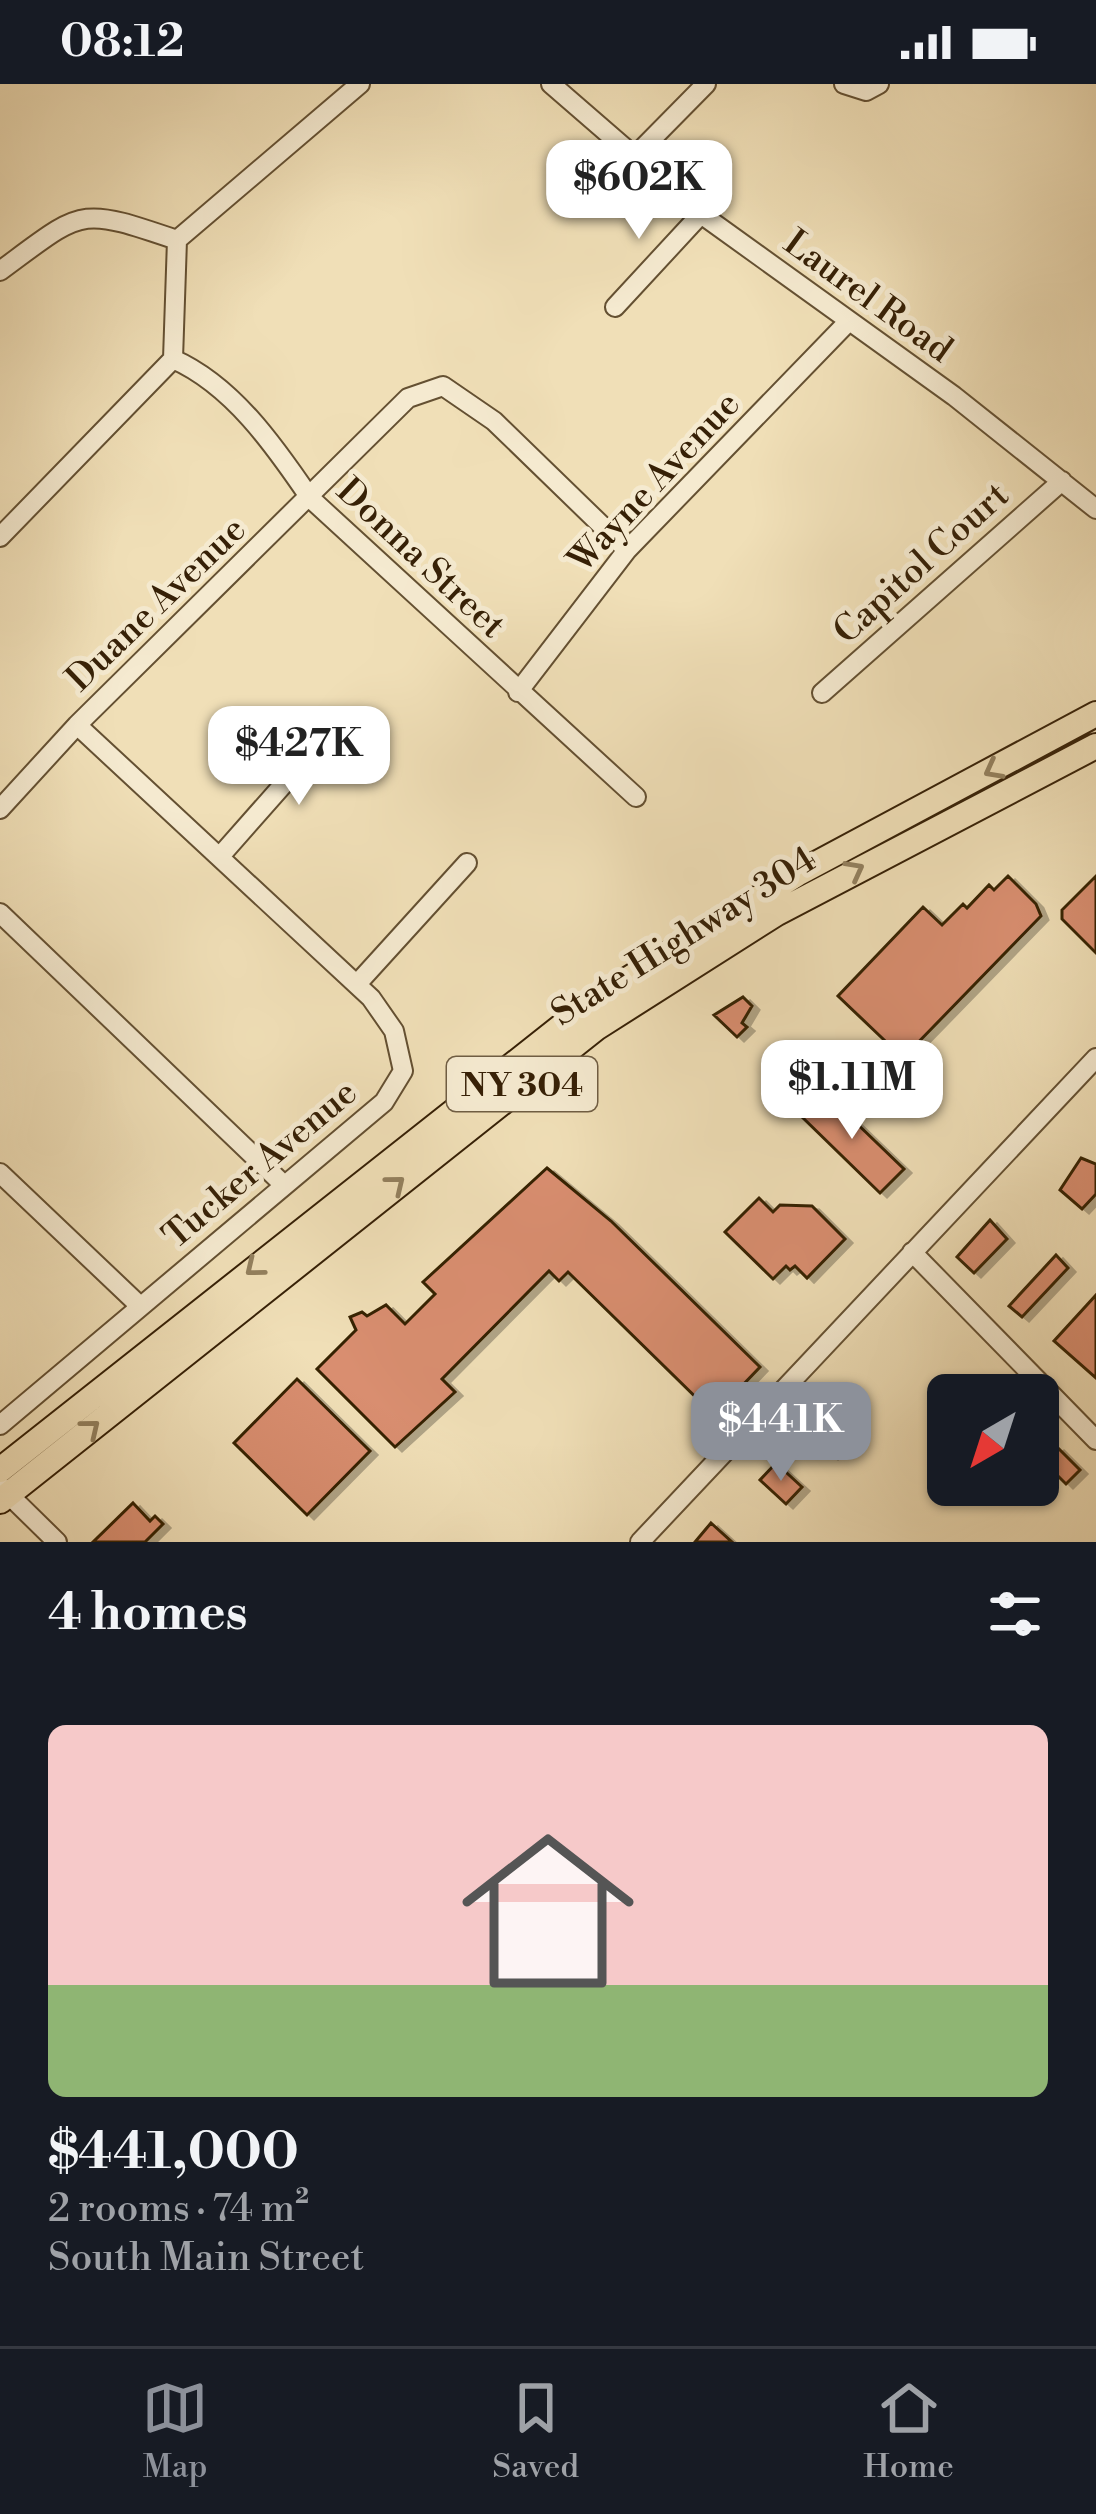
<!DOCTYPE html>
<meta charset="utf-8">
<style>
:root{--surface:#171b24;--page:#242831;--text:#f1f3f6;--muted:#9ea1a6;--line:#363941;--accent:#8c9099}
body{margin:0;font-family:"Libre Bodoni",serif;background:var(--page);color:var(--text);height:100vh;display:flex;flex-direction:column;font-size:45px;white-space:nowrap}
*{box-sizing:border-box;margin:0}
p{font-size:39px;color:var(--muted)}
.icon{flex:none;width:66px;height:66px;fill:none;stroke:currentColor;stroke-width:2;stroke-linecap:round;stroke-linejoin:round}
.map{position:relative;height:1458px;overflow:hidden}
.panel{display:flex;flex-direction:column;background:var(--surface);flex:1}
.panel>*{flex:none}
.needle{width:78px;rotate:219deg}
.fabs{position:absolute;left:927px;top:1290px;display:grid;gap:24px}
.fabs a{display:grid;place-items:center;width:132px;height:132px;border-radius:18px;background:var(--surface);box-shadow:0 3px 9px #0004;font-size:60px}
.price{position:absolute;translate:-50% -102px;padding:0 27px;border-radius:24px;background:#fff;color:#222;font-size:39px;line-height:78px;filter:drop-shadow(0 3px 6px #0008)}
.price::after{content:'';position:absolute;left:50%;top:72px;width:36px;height:27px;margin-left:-18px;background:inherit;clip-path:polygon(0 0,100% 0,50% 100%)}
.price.active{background:var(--accent);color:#fff}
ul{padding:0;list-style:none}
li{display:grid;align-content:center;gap:24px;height:636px;padding:0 48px}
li+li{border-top:3px solid var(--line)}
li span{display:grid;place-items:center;height:372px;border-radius:18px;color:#555}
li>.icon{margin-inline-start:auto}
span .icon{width:216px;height:216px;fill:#fffc;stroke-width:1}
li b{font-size:51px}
h2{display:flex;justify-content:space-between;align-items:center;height:144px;padding:0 48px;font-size:51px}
.status{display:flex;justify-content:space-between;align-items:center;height:84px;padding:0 60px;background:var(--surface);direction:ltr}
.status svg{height:33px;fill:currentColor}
.menu{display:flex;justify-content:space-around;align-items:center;height:168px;border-top:3px solid var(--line);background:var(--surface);font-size:33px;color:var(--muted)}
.menu a{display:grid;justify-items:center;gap:6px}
.menu .active{color:var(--accent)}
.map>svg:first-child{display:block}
.building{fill:#d98e70;stroke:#362006;stroke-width:3;filter:url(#shadow)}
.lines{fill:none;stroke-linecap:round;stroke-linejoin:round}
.minor-casing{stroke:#645032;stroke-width:22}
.major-casing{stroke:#362006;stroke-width:28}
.minor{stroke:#f5ead0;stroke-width:18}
.major{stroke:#f0dfb7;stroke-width:24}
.oneway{stroke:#93805e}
.labels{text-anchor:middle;stroke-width:10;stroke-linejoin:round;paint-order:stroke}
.shield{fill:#f5ead0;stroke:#6f5d43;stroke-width:3}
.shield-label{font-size:33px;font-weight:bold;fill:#362006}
.street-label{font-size:36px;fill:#362006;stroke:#f5ead0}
</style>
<div class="status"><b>08:12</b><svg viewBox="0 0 49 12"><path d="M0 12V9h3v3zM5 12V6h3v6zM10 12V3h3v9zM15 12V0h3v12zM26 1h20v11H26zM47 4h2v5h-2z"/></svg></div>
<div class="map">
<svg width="1096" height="1458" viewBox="0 0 1096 1458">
<defs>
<filter id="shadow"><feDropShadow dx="7" dy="4" stdDeviation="0" flood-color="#0004"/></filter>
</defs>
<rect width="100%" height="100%" fill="#f0dfb7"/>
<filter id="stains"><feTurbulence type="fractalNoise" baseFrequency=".00167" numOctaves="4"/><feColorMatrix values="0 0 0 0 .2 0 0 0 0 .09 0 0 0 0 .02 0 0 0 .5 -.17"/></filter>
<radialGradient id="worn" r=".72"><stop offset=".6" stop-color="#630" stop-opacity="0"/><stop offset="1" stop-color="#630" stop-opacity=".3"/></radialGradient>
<path class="building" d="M 1008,792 L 1036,820 L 1041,832 L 903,974 L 838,912 L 923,823 L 942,841 L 963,820 L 967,824 L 989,801 L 994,806 Z
M 1096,792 L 1096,869 L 1062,835 L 1062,826 Z
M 743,913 L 752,922 L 742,939 L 747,943 L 737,953 L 714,931 Z
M 823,1007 L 904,1085 L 880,1109 L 800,1031 Z
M 1081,1074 L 1096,1080 L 1096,1110 L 1082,1125 L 1060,1106 Z
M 547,1084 L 611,1137 L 760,1283 L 714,1331 L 568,1188 L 559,1197 L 549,1187 L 442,1295 L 455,1308 L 395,1363 L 317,1285 L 356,1246 L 350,1233 L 362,1228 L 367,1232 L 386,1221 L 405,1240 L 435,1210 L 423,1198 Z
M 759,1114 L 773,1128 L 780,1121 L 812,1122 L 845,1155 L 807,1194 L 795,1182 L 790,1186 L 786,1182 L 773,1195 L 725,1148 Z
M 990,1136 L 1007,1155 L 974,1189 L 957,1173 Z
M 1056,1171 L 1068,1184 L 1022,1233 L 1009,1222 Z
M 1096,1211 L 1096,1294 L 1054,1257 Z
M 297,1295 L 370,1367 L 307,1431 L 234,1359 Z
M 824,1302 L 860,1341 L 831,1371 L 818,1359 L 830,1347 L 804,1323 Z
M 1057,1363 L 1080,1386 L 1066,1400 L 1043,1377 Z
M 776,1379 L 802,1403 L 786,1420 L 760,1396 Z
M 133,1419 L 150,1437 L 155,1432 L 163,1440 L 145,1458 L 93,1458 Z
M 711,1439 L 732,1458 L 695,1458 Z"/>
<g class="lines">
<defs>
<path id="minor" d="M 551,0 L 701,130 L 954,312 L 1096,425
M 844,0 L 866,7 L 879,0
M 635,72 L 706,0
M 0,187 C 84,125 77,122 177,156
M 615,223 L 701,130
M 173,275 C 232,301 274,361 310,414 L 636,713
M 0,453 L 173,275 L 177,156 L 360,0
M 518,608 L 627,466 L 847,239
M 822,609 L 1062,397
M 0,725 L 77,641 L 408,314 L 443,302 L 494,337 L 627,466
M 222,770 L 335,642
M 0,829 L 284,1101
M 357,900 L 467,779
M 0,1089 L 140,1222
M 912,1168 L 1096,1356
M 0,1341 L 384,1018 L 403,987 L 394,947 L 371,914 L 77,641
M 1,1403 L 57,1458
M 640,1458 L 1096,974"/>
<path id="major" d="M 0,1386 L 595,916 L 797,790 L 1096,630
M 0,1417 L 596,944 L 777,829 L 1096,662"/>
</defs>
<use href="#minor" class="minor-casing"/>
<use href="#major" class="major-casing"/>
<use href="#minor" class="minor"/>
<use href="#major" class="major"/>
</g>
<defs><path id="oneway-chevron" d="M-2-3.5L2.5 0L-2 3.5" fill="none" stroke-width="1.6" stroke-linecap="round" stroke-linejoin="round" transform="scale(3)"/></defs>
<g class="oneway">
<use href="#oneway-chevron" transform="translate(993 686) rotate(152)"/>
<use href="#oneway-chevron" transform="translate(855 786) rotate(-28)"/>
<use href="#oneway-chevron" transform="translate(396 1100) rotate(-39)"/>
<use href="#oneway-chevron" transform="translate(254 1184) rotate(141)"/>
<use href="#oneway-chevron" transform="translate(91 1344) rotate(-39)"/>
</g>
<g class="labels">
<rect class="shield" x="447" y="973" width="150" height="54" rx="9"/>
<g class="shield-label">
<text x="522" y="1012">NY 304</text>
</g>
<g class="street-label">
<text transform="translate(869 211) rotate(36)" y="13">Laurel Road</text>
<text transform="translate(653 397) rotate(-47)" y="13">Wayne Avenue</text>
<text transform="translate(422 473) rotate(43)" y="13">Donna Street</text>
<text transform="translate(920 478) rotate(-42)" y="13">Capitol Court</text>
<text transform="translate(155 519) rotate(-44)" y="13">Duane Avenue</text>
<text transform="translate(683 851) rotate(-32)" y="13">State Highway 304</text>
<text transform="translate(259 1079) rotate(-40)" y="13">Tucker Avenue</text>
</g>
</g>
<rect width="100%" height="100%" filter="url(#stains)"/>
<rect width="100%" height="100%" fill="url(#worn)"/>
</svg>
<div class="fabs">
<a><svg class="needle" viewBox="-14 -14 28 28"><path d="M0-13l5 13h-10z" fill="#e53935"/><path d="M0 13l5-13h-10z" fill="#9ea1a6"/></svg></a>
</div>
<b class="price" style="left:639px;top:158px">$602K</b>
<b class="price" style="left:299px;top:724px">$427K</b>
<b class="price" style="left:852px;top:1058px">$1.11M</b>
<b class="price active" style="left:781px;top:1400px">$441K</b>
</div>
<section class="panel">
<h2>4 homes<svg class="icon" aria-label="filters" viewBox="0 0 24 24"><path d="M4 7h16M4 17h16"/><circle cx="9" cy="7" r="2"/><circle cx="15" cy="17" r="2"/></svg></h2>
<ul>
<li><span style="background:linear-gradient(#f6c9c9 70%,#8fb573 0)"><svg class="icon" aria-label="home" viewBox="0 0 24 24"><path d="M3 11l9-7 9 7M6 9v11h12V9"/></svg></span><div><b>$441,000</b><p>2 rooms · 74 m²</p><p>South Main Street</p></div></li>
</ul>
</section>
<nav class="menu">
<a class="active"><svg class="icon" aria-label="map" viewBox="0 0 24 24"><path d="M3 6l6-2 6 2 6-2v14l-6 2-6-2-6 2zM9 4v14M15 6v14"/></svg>Map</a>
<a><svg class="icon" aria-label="saved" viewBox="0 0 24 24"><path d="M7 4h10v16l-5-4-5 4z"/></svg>Saved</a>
<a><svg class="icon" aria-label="home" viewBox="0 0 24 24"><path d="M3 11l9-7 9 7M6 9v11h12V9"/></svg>Home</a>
</nav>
